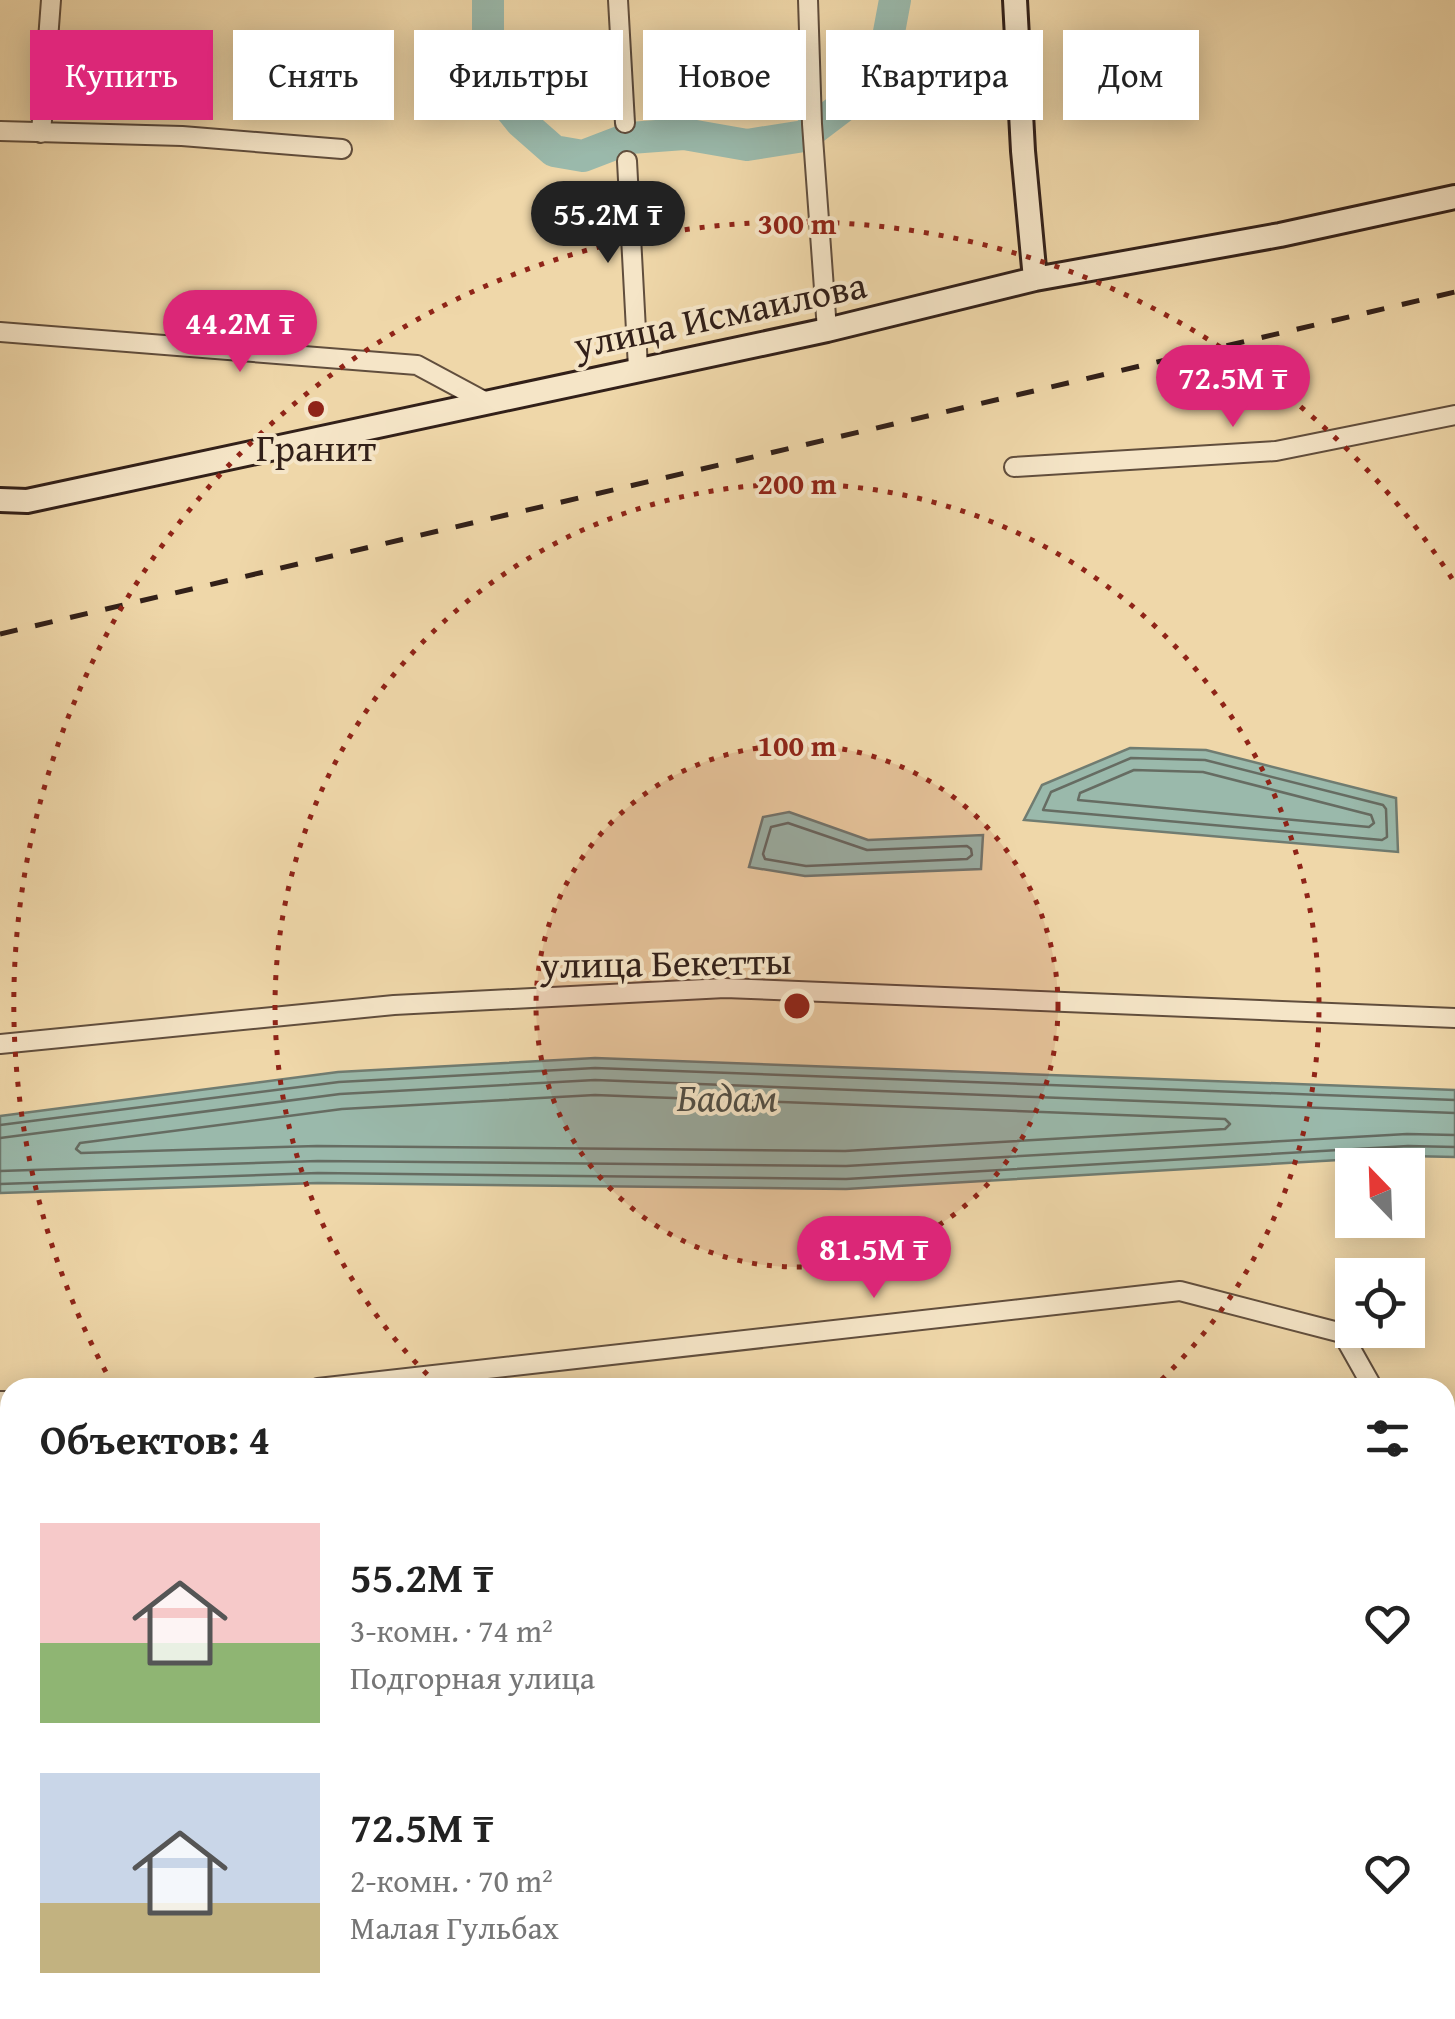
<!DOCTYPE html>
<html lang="ru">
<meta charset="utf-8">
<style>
:root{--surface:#fff;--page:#f2f2f2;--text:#222;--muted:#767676;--accent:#db2777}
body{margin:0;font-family:"Gentium Book Plus",serif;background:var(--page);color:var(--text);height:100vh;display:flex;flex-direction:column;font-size:38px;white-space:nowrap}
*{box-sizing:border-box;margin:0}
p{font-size:32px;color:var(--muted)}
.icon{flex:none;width:55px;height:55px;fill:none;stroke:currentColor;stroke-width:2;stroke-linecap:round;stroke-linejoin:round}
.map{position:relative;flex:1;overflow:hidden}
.sheet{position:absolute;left:0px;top:1378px;width:1455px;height:642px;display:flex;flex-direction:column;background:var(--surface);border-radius:30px 30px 0 0;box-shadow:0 5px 25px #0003}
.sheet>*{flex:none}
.hud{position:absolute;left:30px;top:30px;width:1395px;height:90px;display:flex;gap:20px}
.needle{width:65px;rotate:337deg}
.tools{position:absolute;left:1335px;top:1148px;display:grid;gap:20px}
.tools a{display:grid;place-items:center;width:90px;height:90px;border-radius:0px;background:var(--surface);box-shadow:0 5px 25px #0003;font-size:50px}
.price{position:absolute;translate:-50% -85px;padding:0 22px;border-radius:35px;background:var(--accent);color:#fff;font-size:32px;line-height:65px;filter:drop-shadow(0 2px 5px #0008)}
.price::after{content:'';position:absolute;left:50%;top:60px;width:30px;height:22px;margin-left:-15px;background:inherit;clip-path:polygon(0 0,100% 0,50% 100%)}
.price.selected{background:#222;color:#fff}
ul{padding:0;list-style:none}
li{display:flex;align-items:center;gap:30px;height:250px;padding:0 40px}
li span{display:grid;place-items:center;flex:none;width:280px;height:200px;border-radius:0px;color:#555}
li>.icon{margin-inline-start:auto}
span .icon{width:120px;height:120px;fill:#fffc;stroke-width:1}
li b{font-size:42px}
h2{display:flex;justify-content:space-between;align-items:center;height:120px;padding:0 40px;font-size:42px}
.pill{padding:0 35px;border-radius:0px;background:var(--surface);box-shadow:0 5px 25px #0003;font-size:35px;line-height:90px}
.pill.selected{background:var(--accent);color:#fff}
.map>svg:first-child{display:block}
.water{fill:#9ab9ab;stroke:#707c71;stroke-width:2.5}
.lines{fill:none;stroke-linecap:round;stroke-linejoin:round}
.shore{stroke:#666c62;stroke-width:2.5}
.river{stroke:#9ab9ab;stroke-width:32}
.street-casing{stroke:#614e3d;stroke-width:22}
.secondary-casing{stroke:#322019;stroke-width:28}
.street{stroke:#f5e5c7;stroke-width:18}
.secondary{stroke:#f5e5c7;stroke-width:22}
.rail{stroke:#322019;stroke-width:5;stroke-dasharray:18 18;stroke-linecap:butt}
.ring{fill:none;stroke:#8f2418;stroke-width:5;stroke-dasharray:5 10}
.poi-dot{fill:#8f2418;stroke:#f5e5c7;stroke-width:4}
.labels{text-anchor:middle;stroke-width:8;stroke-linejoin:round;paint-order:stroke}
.street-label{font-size:38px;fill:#322019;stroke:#f5e5c7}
.poi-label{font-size:38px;fill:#322019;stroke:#f5e5c7}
.water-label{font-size:40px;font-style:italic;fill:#514e45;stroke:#f5e5c7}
.centre{fill:#8f2418;stroke:#f5e5c7;stroke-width:5}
.ring-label{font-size:30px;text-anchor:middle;font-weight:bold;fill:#8f2418;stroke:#f5e5c7;stroke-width:8;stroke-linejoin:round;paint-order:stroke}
</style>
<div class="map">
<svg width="1455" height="2019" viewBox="0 0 1455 2019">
<rect width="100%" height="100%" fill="#efd7a9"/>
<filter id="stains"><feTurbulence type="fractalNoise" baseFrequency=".002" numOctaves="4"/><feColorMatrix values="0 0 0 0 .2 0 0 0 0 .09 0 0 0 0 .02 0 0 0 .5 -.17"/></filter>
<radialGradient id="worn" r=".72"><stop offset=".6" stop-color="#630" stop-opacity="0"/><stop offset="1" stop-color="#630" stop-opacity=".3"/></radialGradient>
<path class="water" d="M 1130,748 L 1206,750 L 1396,798 L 1398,852 L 1024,820 L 1042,785 Z
M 789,812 L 868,840 L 983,835 L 981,869 L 805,876 L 749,867 L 763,817 Z
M 595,1058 L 1455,1090 L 1455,1157 L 1408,1156 L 846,1189 L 318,1183 L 0,1193 L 0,1116 L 338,1072 Z"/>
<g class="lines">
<path class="shore" d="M 1131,758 L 1205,760 L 1383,805 L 1386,809 L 1387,837 L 1382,840 L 1043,810 L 1051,792 Z
M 1134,770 L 1203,772 L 1371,815 L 1374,823 L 1369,827 L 1078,800 L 1080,793 Z
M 788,823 L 867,850 L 967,846 L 971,849 L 972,855 L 967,859 L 806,866 L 765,859 L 763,854 L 771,827 Z
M 595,1095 L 1225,1119 L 1230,1124 L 1225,1129 L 845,1151 L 317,1146 L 81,1153 L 76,1149 L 80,1143 L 342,1109 Z
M 0,1125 L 339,1082 L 595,1068 L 1455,1100
M 0,1138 L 340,1094 L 595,1080 L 1455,1113
M 0,1171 L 318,1161 L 846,1166 L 1407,1134 L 1455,1135
M 0,1184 L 318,1173 L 846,1179 L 1408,1146 L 1455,1147"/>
<path class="river" d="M 488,0 L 488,81 L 521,122 L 554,151 L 583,156 L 630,138 L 684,134 L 747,145 L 804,136 L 862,92 L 886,48 L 895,0"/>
<defs>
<path id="street" d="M 618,0 L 625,123
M 808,0 L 812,124 L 827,330
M 0,131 L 182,136 L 342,149
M 41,133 L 51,0
M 627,161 L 638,368
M 0,332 L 417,365 L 484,401
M 1014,467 L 1276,451 L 1455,415
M 0,1044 L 394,1005 L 725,988 L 1455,1018
M 318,1388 L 1180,1291 L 1342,1333 L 1373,1388
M 0,1401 L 10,1401
M 1445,1497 L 1455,1501
M 0,1720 L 10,1734
M 0,1828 L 10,1817
M 1227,2010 L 1249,2019
M 243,2019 L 244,2010"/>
<path id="secondary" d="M 1015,0 L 1023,151 L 1035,279
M 0,500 L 27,501 L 827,330 L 1035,279 L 1280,235 L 1455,197"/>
</defs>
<use href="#street" class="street-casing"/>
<use href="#secondary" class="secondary-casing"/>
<use href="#street" class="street"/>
<use href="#secondary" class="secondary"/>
<path class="rail" d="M 0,634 L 1455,292"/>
</g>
<circle cx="797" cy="1006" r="261" fill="#8f2418" fill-opacity=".12"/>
<g class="ring">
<circle cx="797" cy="1006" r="261"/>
<path d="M438 1385A522 522 0 1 1 1156 1385"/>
<path d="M113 1385A782 782 0 0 1 1453 580"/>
</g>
<circle class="poi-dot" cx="316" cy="409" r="10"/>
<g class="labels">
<g class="street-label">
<text transform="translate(720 315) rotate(-12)" y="13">улица Исмаилова</text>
<text transform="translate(666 963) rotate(-1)" y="13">улица Бекетты</text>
</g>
<g class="poi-label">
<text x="316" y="461">Гранит</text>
</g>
<g class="water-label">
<text x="727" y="1111">Бадам</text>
</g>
</g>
<circle cx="797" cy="1006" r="15" class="centre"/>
<g class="ring-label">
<text x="797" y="234">300 m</text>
<text x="797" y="494">200 m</text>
<text x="797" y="756">100 m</text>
</g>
<rect width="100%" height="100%" filter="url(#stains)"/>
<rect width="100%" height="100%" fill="url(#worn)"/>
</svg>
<div class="tools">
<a><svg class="needle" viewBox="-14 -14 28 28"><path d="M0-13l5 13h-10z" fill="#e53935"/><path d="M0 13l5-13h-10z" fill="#767676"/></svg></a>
<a><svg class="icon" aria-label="locate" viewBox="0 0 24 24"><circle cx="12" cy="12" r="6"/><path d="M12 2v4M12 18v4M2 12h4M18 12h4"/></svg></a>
</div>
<b class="price selected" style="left:608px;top:266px">55.2M ₸</b>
<b class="price" style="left:240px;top:375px">44.2M ₸</b>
<b class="price" style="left:1233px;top:430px">72.5M ₸</b>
<b class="price" style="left:874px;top:1301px">81.5M ₸</b>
<div class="hud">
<a class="pill selected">Купить</a>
<a class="pill">Снять</a>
<a class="pill">Фильтры</a>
<a class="pill">Новое</a>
<a class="pill">Квартира</a>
<a class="pill">Дом</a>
</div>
<section class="sheet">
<h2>Объектов: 4<svg class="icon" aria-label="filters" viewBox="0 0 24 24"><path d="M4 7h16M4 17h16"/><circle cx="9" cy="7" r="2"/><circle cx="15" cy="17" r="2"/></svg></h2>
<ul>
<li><span style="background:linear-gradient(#f6c9c9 60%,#8fb573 0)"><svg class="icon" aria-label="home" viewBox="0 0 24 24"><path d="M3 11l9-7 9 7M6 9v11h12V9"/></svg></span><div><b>55.2M ₸</b><p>3-комн. · 74 m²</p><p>Подгорная улица</p></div><svg class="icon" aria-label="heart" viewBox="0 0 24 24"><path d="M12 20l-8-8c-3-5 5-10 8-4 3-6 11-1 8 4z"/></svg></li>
<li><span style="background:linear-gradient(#c9d6e8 65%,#c2b280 0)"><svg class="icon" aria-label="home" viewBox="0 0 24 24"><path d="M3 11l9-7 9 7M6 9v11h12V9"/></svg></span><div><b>72.5M ₸</b><p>2-комн. · 70 m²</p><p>Малая Гульбах</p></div><svg class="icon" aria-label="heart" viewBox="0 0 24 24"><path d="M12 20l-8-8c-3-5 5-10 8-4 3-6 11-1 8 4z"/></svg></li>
</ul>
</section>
</div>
